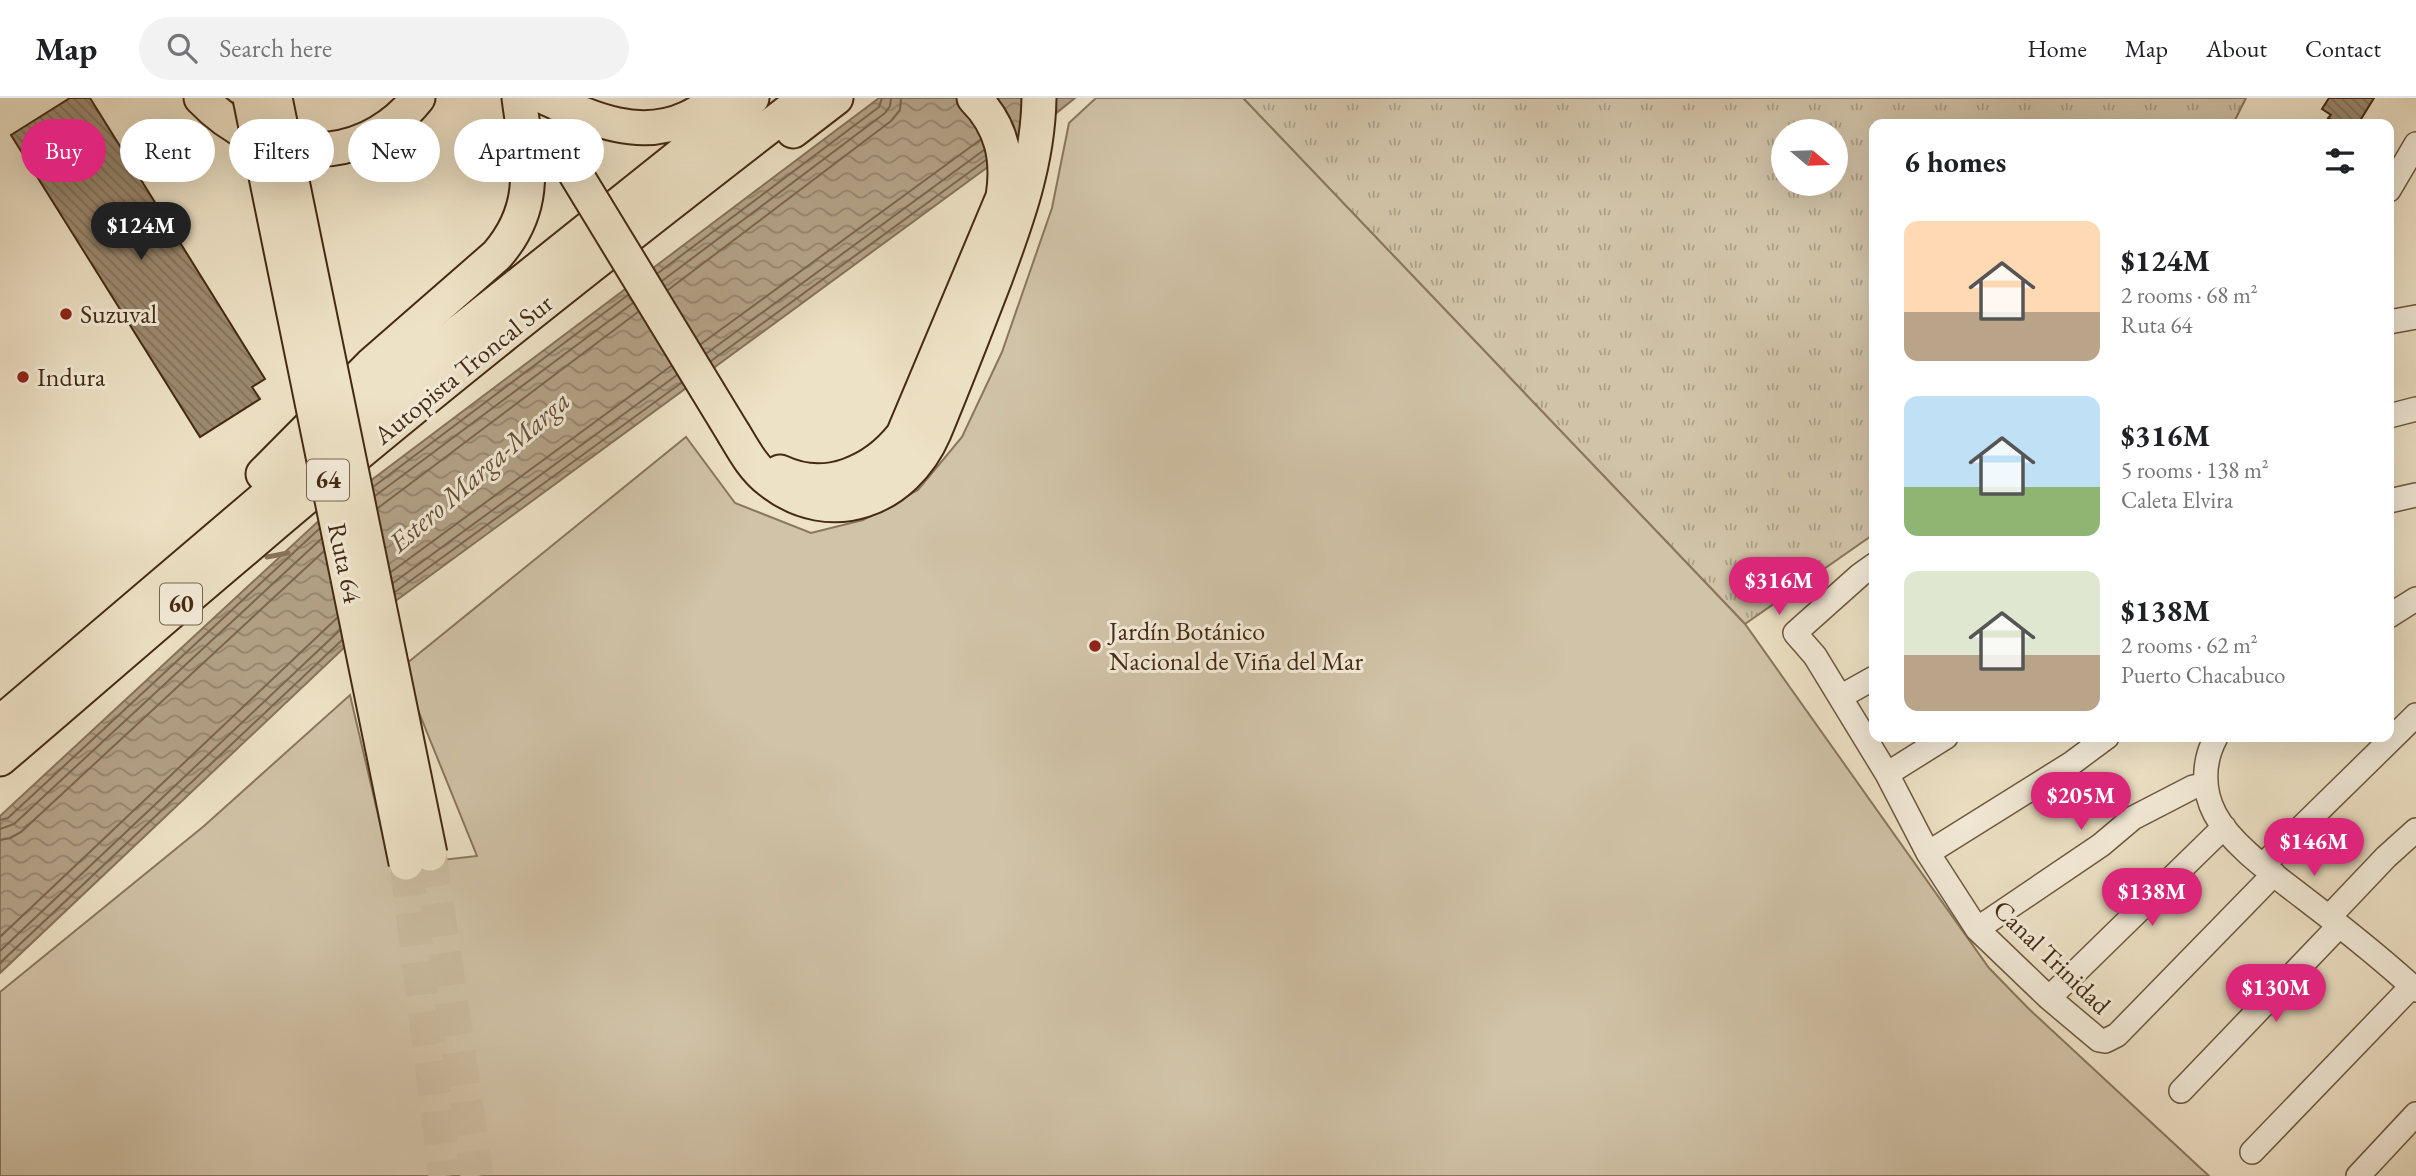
<!DOCTYPE html>
<meta charset="utf-8">
<style>
:root{--surface:#fff;--page:#f2f2f2;--text:#202124;--muted:#757577;--line:#e0e0e0;--accent:#db2777}
body{margin:0;font-family:"EB Garamond",serif;background:var(--page);color:var(--text);height:100vh;display:flex;flex-direction:column;font-size:26px;white-space:nowrap}
*{box-sizing:border-box;margin:0}
p{font-size:23px;color:var(--muted)}
.icon{flex:none;width:38px;height:38px;fill:none;stroke:currentColor;stroke-width:2;stroke-linecap:round;stroke-linejoin:round}
.map{position:relative;flex:1;overflow:hidden}
.side{position:absolute;left:1869px;top:21px;width:525px;height:623px;display:flex;flex-direction:column;background:var(--surface);border-radius:14px;box-shadow:0 7px 28px #0002}
.side>*{flex:none}
.guide{position:absolute;left:21px;top:21px;width:665px;height:63px;display:flex;gap:14px}
.needle{width:46px;rotate:109deg}
.controls{position:absolute;left:1771px;top:21px;display:grid;gap:14px}
.controls a{display:grid;place-items:center;width:77px;height:77px;border-radius:50%;background:var(--surface);box-shadow:0 7px 28px #0002;font-size:35px}
.price{position:absolute;translate:-50% -60px;padding:0 16px;border-radius:24px;background:var(--accent);color:#fff;font-size:23px;line-height:46px;filter:drop-shadow(0 2px 4px #0008)}
.price::after{content:'';position:absolute;left:50%;top:42px;width:21px;height:16px;margin-left:-10px;background:inherit;clip-path:polygon(0 0,100% 0,50% 100%)}
.price.active{background:#222;color:#fff}
ul{padding:0;list-style:none}
li{display:flex;align-items:center;gap:21px;height:175px;padding:0 35px}
li span{display:grid;place-items:center;flex:none;width:196px;height:140px;border-radius:14px;color:#555}
li>.icon{margin-inline-start:auto}
span .icon{width:84px;height:84px;fill:#fffc;stroke-width:1}
li b{font-size:30px}
h2{display:flex;justify-content:space-between;align-items:center;height:84px;padding:0 35px;font-size:30px}
.tag{padding:0 24px;border-radius:32px;background:var(--surface);box-shadow:0 7px 28px #0002;font-size:24px;line-height:63px}
.tag.active{background:var(--accent);color:#fff}
header{display:flex;align-items:center;gap:42px;box-sizing:border-box;height:98px;padding:0 35px;background:var(--surface);border-bottom:2px solid var(--line)}
header strong{font-size:33px}
nav{display:flex;gap:38px;margin-inline-start:auto;font-size:24px}
.search{width:490px;height:63px;background:var(--page);display:flex;align-items:center;gap:18px;box-sizing:border-box;padding:0 24px;border-radius:38px;color:var(--muted);font-size:26px}
.map>svg:first-child{display:block}
.grass{fill:url(#grass-tufts);stroke:#8a765e;stroke-width:2;fill-rule:evenodd}
.park{fill:#d1c3a8;stroke:#8a765e;stroke-width:2}
.water{fill:url(#water-waves);stroke:#87735a;stroke-width:2}
.lines{fill:none;stroke-linecap:round;stroke-linejoin:round}
.shore{stroke:#7c664e;stroke-width:2}
.stream{stroke:#87735a;stroke-width:5}
.building{fill:url(#building-back-hatch);stroke:#442a13;stroke-width:2}
.highway-tunnel{stroke:#ccbda2;stroke-width:33;stroke-dasharray:33 17;stroke-linecap:butt}
.minor-casing{stroke:#6e5840;stroke-width:26}
.highway-casing{stroke:#442a13;stroke-width:37}
.minor{stroke:#f4ecda;stroke-width:23}
.highway{stroke:#eee2c6;stroke-width:33}
.highway-bridge-casing{stroke:#442a13;stroke-width:37;stroke-linecap:butt}
.highway-bridge{stroke:#eee2c6;stroke-width:33}
.poi-dot{fill:#8f2418;stroke:#f4ecda;stroke-width:2.5}
.labels{text-anchor:middle;stroke-width:6;stroke-linejoin:round;paint-order:stroke}
.shield{fill:#f4ecda;stroke:#79644f;stroke-width:2}
.shield-label{font-size:24px;font-weight:bold;fill:#442a13}
.poi-label{font-size:26px;fill:#442a13;stroke:#f4ecda;text-anchor:start}
.street-label{font-size:26px;fill:#442a13;stroke:#f4ecda}
.water-label{font-size:28px;font-style:italic;fill:#664e36;stroke:#f4ecda}
</style>
<header>
<strong>Map</strong>
<div class="search"><svg class="icon" aria-label="search" viewBox="0 0 24 24"><circle cx="10" cy="10" r="6"/><path d="M15 15l6 6"/></svg>Search here</div>
<nav><a>Home</a><a>Map</a><a>About</a><a>Contact</a></nav>
</header>
<div class="map">
<svg width="2416" height="1078" viewBox="0 0 2416 1078">
<defs>
<pattern id="grass-tufts" width="24" height="20" patternUnits="userSpaceOnUse" patternTransform="scale(1.75)"><rect width="24" height="20" fill="#d1c3a8"/><path d="M3 7l-1-3M5 7V3M7 7l1-3M15 17l-1-3M17 17v-4M19 17l1-3" fill="none" stroke="#ab9f88"/></pattern>
<pattern id="water-waves" width="16" height="10" patternUnits="userSpaceOnUse" patternTransform="scale(1.75)"><rect width="16" height="10" fill="#b4a389"/><path d="M0 5q4-4 8 0t8 0" fill="none" stroke="#94856f"/></pattern>
<pattern id="building-back-hatch" width="6" height="6" patternUnits="userSpaceOnUse" patternTransform="scale(1.75)"><rect width="6" height="6" fill="#9c8a70"/><path d="M-1 5l2 2M0 0l6 6M5-1l2 2" fill="none" stroke="#81715b"/></pattern>
</defs>
<rect width="100%" height="100%" fill="#eee2c6"/>
<filter id="stains"><feTurbulence type="fractalNoise" baseFrequency=".00286" numOctaves="4"/><feColorMatrix values="0 0 0 0 .2 0 0 0 0 .09 0 0 0 0 .02 0 0 0 .5 -.17"/></filter>
<radialGradient id="worn" r=".72"><stop offset=".6" stop-color="#630" stop-opacity="0"/><stop offset="1" stop-color="#630" stop-opacity=".3"/></radialGradient>
<path class="grass" d="M 1243,0 L 2246,0 L 2233,26 L 1874,26 L 1874,436 L 1745,526 ZM 1783,33 L 1836,33 L 1836,86 L 1783,86 Z"/>
<path class="park" d="M 1096,0 L 1243,0 L 1745,526 L 1989,870 L 2029,911 L 2209,1078 L 0,1078 L 0,894 L 204,728 L 350,597 L 390,768 L 477,758 L 401,570 L 686,339 L 735,405 L 811,435 L 863,422 L 918,392 L 962,339 L 1002,254 L 1052,110 L 1069,25 Z"/>
<path class="water" d="M 879,0 L 1075,0 L 1011,52 L 386,510 L 0,875 L 0,718 L 325,417 Z"/>
<g class="lines">
<path class="shore" d="M 658,175 L 879,9 L 882,0
M 662,183 L 885,15 L 890,8 L 891,0
M 668,192 L 891,23 L 900,12 L 901,0
M 701,246 L 980,42
M 707,255 L 984,52
M 711,263 L 986,62
M 373,389 L 628,197
M 375,398 L 633,205
M 378,410 L 638,214
M 391,474 L 671,268
M 393,485 L 677,277
M 395,494 L 681,285
M 0,722 L 8,720 L 319,431
M 0,731 L 14,726 L 321,441
M 0,742 L 10,740 L 21,734 L 324,453
M 0,839 L 337,520
M 0,853 L 340,532
M 0,865 L 342,542"/>
<path class="stream" d="M 267,459 L 288,455"/>
</g>
<path class="building" d="M 70,0 L 90,0 L 265,281 L 252,289 L 260,301 L 200,339 L 11,37 Z
M 2329,0 L 2374,0 L 2358,26 L 2338,26 L 2328,20 L 2331,17 L 2322,11 Z"/>
<g class="lines">
<path class="highway-tunnel" d="M 430,756 L 477,1078
M 406,765 L 445,1078"/>
<defs>
<path id="minor" d="M 2389,92 L 2416,46
M 2389,224 L 2416,219
M 2389,318 L 2416,311
M 2389,403 L 2416,397
M 1874,467 L 1860,477 L 1795,535 L 1815,558 L 1840,599 L 1887,676 L 1928,755 L 1977,831 L 2049,900 L 2099,942 L 2105,943 L 2117,937 L 2274,776
M 2389,518 L 2416,501
M 1840,599 L 1874,580
M 2216,639 C 2203,663 2202,691 2215,716 C 2232,748 2276,778 2304,800 C 2342,829 2380,859 2416,892
M 1887,676 L 1946,639
M 1928,755 L 2072,665 L 2107,639
M 2263,767 L 2416,617
M 2329,819 L 2386,759 L 2416,732
M 1977,831 L 2101,747 L 2133,720 L 2193,689 L 2205,687
M 2049,900 L 2224,729
M 2181,993 L 2339,828
M 2252,1054 L 2412,888
M 2358,1078 L 2416,1016"/>
<path id="highway" d="M 201,0 C 262,64 359,74 418,0
M 546,0 C 592,21 639,43 688,20 C 699,15 710,7 721,0
M 793,33 L 836,0
M 734,336 C 744,353 754,371 770,383 C 831,431 905,402 934,335 C 955,284 975,233 995,181 C 1017,122 1038,64 1039,0
M 780,374 C 826,396 874,374 903,337 L 1003,99 C 1009,61 1002,28 974,0
M 263,376 L 371,267 L 497,157 C 541,106 527,61 519,0
M 0,625 L 458,235 L 752,0
M 0,661 C 82,591 163,520 245,451 C 427,295 616,147 806,0"/>
</defs>
<use href="#minor" class="minor-casing"/>
<use href="#highway" class="highway-casing"/>
<use href="#minor" class="minor"/>
<use href="#highway" class="highway"/>
<defs>
<path id="highway-bridge" d="M 250,0 L 406,765
M 275,0 L 430,756
M 552,37 L 734,336"/>
</defs>
<use href="#highway-bridge" class="highway-bridge-casing"/>
<use href="#highway-bridge" class="highway-bridge"/>
</g>
<g class="poi-dot">
<circle cx="66" cy="216" r="7"/>
<circle cx="23" cy="279" r="7"/>
<circle cx="1095" cy="548" r="7"/>
</g>
<g class="labels">
<g class="shield">
<rect x="307" y="361.5" width="42" height="41" rx="5"/>
<rect x="160" y="485.5" width="42" height="41" rx="5"/>
</g>
<g class="shield-label">
<text x="328" y="390">64</text>
<text x="181" y="514">60</text>
</g>
<g class="poi-label">
<text x="80" y="225">Suzuval</text>
<text x="37" y="288">Indura</text>
<text x="1109" y="542">Jardín Botánico<tspan x="1109" dy="30">Nacional de Viña del Mar</tspan></text>
</g>
<g class="street-label">
<text transform="translate(463 271) rotate(-39)" y="9">Autopista Troncal Sur</text>
<text transform="translate(345 465) rotate(78)" y="9">Ruta 64</text>
<text transform="translate(2052 859) rotate(44)" y="9">Canal Trinidad</text>
</g>
<g class="water-label">
<text transform="translate(479 373) rotate(-41)" y="10">Estero Marga-Marga</text>
</g>
</g>
<rect width="100%" height="100%" filter="url(#stains)"/>
<rect width="100%" height="100%" fill="url(#worn)"/>
</svg>
<div class="controls">
<a><svg class="needle" viewBox="-14 -14 28 28"><path d="M0-13l5 13h-10z" fill="#e53935"/><path d="M0 13l5-13h-10z" fill="#757577"/></svg></a>
</div>
<b class="price active" style="left:141px;top:164px">$124M</b>
<b class="price" style="left:1779px;top:519px">$316M</b>
<b class="price" style="left:2081px;top:734px">$205M</b>
<b class="price" style="left:2314px;top:780px">$146M</b>
<b class="price" style="left:2152px;top:830px">$138M</b>
<b class="price" style="left:2276px;top:926px">$130M</b>
<div class="guide">
<a class="tag active">Buy</a>
<a class="tag">Rent</a>
<a class="tag">Filters</a>
<a class="tag">New</a>
<a class="tag">Apartment</a>
</div>
<section class="side">
<h2>6 homes<svg class="icon" aria-label="filters" viewBox="0 0 24 24"><path d="M4 7h16M4 17h16"/><circle cx="9" cy="7" r="2"/><circle cx="15" cy="17" r="2"/></svg></h2>
<ul>
<li><span style="background:linear-gradient(#ffd9b3 65%,#b9a48a 0)"><svg class="icon" aria-label="home" viewBox="0 0 24 24"><path d="M3 11l9-7 9 7M6 9v11h12V9"/></svg></span><div><b>$124M</b><p>2 rooms · 68 m²</p><p>Ruta 64</p></div></li>
<li><span style="background:linear-gradient(#bfe0f5 65%,#8fb573 0)"><svg class="icon" aria-label="home" viewBox="0 0 24 24"><path d="M3 11l9-7 9 7M6 9v11h12V9"/></svg></span><div><b>$316M</b><p>5 rooms · 138 m²</p><p>Caleta Elvira</p></div></li>
<li><span style="background:linear-gradient(#dfe7d0 60%,#b9a48a 0)"><svg class="icon" aria-label="home" viewBox="0 0 24 24"><path d="M3 11l9-7 9 7M6 9v11h12V9"/></svg></span><div><b>$138M</b><p>2 rooms · 62 m²</p><p>Puerto Chacabuco</p></div></li>
</ul>
</section>
</div>
